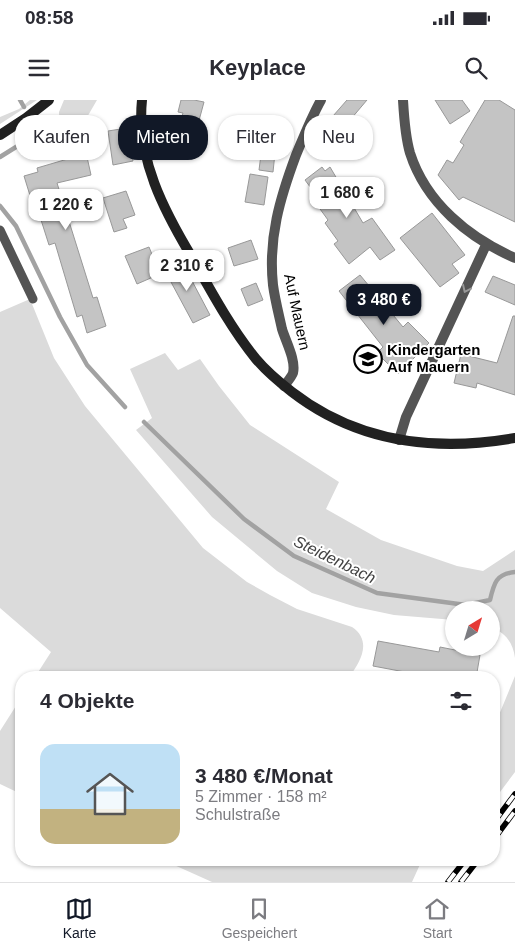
<!DOCTYPE html>
<html lang="de">
<meta charset="utf-8">
<style>
:root{--surface:#fff;--page:#f7f7f7;--text:#2b2b33;--muted:#7c7c81;--line:#e1e1e2;--accent:#111827}
body{margin:0;font-family:Arial,sans-serif;background:var(--page);color:var(--text);height:100vh;display:flex;flex-direction:column;font-size:19px;white-space:nowrap}
*{box-sizing:border-box;margin:0}
p{font-size:16px;color:var(--muted)}
.icon{flex:none;width:28px;height:28px;fill:none;stroke:currentColor;stroke-width:2;stroke-linecap:round;stroke-linejoin:round}
.map{position:relative;flex:1;overflow:hidden}
.details{position:absolute;left:15px;top:571px;width:485px;height:195px;display:flex;flex-direction:column;background:var(--surface);border-radius:20px;box-shadow:0 1px 4px #0004}
.details>*{flex:none}
.banner{position:absolute;left:15px;top:15px;width:485px;height:45px;display:flex;gap:10px}
.needle{width:32px;rotate:38deg}
.tools{position:absolute;left:445px;top:501px;display:grid;gap:10px}
.tools a{display:grid;place-items:center;width:55px;height:55px;border-radius:50%;background:var(--surface);box-shadow:0 1px 4px #0004;font-size:25px}
.price{position:absolute;translate:-50% -42px;padding:0 11px;border-radius:10px;background:#fff;color:#222;font-size:16px;line-height:32px;filter:drop-shadow(0 1px 2px #0008)}
.price::after{content:'';position:absolute;left:50%;top:30px;width:15px;height:11px;margin-left:-8px;background:inherit;clip-path:polygon(0 0,100% 0,50% 100%)}
.price.on{background:var(--accent);color:#fff}
ul{padding:0;list-style:none}
li{display:flex;align-items:center;gap:15px;height:125px;padding:0 25px}
li span{display:grid;place-items:center;flex:none;width:140px;height:100px;border-radius:15px;color:#555}
li>.icon{margin-inline-start:auto}
span .icon{width:60px;height:60px;fill:#fffc;stroke-width:1}
li b{font-size:21px}
h2{display:flex;justify-content:space-between;align-items:center;height:60px;padding:0 25px;font-size:21px}
.tag{padding:0 18px;border-radius:20px;background:var(--surface);box-shadow:0 1px 4px #0004;font-size:18px;line-height:45px}
.tag.on{background:var(--accent);color:#fff}
.status{display:flex;justify-content:space-between;align-items:center;height:35px;padding:0 25px;background:var(--surface);direction:ltr}
.status svg{height:14px;fill:currentColor}
header{display:flex;justify-content:space-between;align-items:center;height:65px;padding:0 25px;background:var(--surface);font-size:22px;font-weight:700}
.tabs{display:flex;justify-content:space-around;align-items:center;height:70px;border-top:1px solid var(--line);background:var(--surface);font-size:14px;color:var(--muted)}
.tabs a{display:grid;justify-items:center;gap:2px}
.tabs .on{color:var(--accent)}
.map>svg:first-child{display:block}
.green{fill:#dbdbdb}
.lines{fill:none;stroke-linecap:round;stroke-linejoin:round}
.stream{stroke:#a2a2a2;stroke-width:4.5}
.building{fill:#c4c4c4;stroke:#989898}
.lane{stroke:#545454;stroke-width:9}
.street{stroke:#545454;stroke-width:10}
.secondary{stroke:#212121;stroke-width:10}
.rail-casing{stroke:#000;stroke-width:5.5}
.rail{stroke:#fff;stroke-width:4;stroke-dasharray:11;stroke-linecap:butt}
.oneway{stroke:#989898}
.labels{text-anchor:middle;stroke-width:4;stroke-linejoin:round;paint-order:stroke}
.street-label{font-size:15px;fill:#000;stroke:#fff}
.poi-label{font-size:15px;font-weight:bold;fill:#000;stroke:#fff;text-anchor:start}
.water-label{font-size:16px;font-style:italic;fill:#434343;stroke:#fff}
</style>
<div class="status"><b>08:58</b><svg viewBox="0 0 49 12"><path d="M0 12V9h3v3zM5 12V6h3v6zM10 12V3h3v9zM15 12V0h3v12zM26 1h20v11H26zM47 4h2v5h-2z"/></svg></div>
<header><svg class="icon" aria-label="menu" viewBox="0 0 24 24"><path d="M4 6h16M4 12h16M4 18h16"/></svg>Keyplace<svg class="icon" aria-label="search" viewBox="0 0 24 24"><circle cx="10" cy="10" r="6"/><path d="M15 15l6 6"/></svg></header>
<div class="map">
<svg width="515" height="782" viewBox="0 0 515 782">
<rect width="100%" height="100%" fill="#fff"/>
<path class="green" d="M 30,0 L 37,0 L 0,24 L 0,17 L 19,9 Z
M 64,0 L 97,0 L 71,45 L 60,42 L 59,12 Z
M 30,199 L 54,258 L 85,306 L 203,448 L 247,482 L 270,495 L 297,509 L 352,527 C 373,541 360,563 349,577 L 35,577 L 51,552 L 0,508 L 0,212 Z
M 165,253 L 178,270 L 200,259 L 219,286 L 250,325 L 339,382 L 326,409 L 381,440 L 457,466 L 483,471 L 515,450 L 515,558 C 513,543 506,533 491,527 L 491,510 L 454,510 L 454,520 L 394,515 L 356,507 L 312,493 L 277,471 L 212,417 L 136,330 L 152,318 L 130,269 Z
M 515,576 L 515,672 L 494,700 L 494,627 Z
M 21,598 L 21,694 L 0,684 L 0,631 Z
M 163,760 L 422,760 L 412,782 L 212,782 Z"/>
<g class="lines">
<path class="stream" d="M 20,0 L 24,7
M 0,57 L 40,32 L 37,25
M 0,106 L 16,126 L 60,217 L 87,265 L 125,307
M 144,322 L 244,419 L 294,456 L 377,493 L 466,505 L 490,500 C 494,483 496,474 515,472"/>
</g>
<path class="building" d="M 181,0 L 194,0 L 204,2 L 194,39 L 178,35 L 182,18 L 186,18 L 186,16 L 182,16 L 183,13 L 178,12 Z
M 347,0 L 367,0 L 345,26 L 333,16 Z
M 435,0 L 462,0 L 470,11 L 450,24 Z
M 485,0 L 499,0 L 515,10 L 515,122 L 463,97 L 459,100 L 438,75 L 447,60 L 453,63 L 464,45 L 460,42 Z
M 264,21 L 284,29 L 275,53 L 273,72 L 259,70 L 262,47 L 255,45 Z
M 127,28 L 133,61 L 113,65 L 108,31 Z
M 85,48 L 91,75 L 57,83 L 93,198 L 97,197 L 106,226 L 87,233 L 82,215 L 77,217 L 55,143 L 49,145 L 35,101 L 32,102 L 24,76 L 38,72 L 37,68 L 71,58 L 69,52 Z
M 322,67 L 325,71 L 330,67 L 363,123 L 372,118 L 395,150 L 380,160 L 370,147 L 349,164 L 334,144 L 338,141 L 325,123 L 328,120 L 315,102 L 319,99 L 305,80 Z
M 250,74 L 268,77 L 264,105 L 245,102 Z
M 126,91 L 135,115 L 123,119 L 127,128 L 114,132 L 103,98 Z
M 432,113 L 465,155 L 452,164 L 459,173 L 440,187 L 400,138 Z
M 251,140 L 258,159 L 234,166 L 228,148 Z
M 149,147 L 160,174 L 137,184 L 125,156 Z
M 181,160 L 210,215 L 193,223 L 164,169 Z
M 360,175 L 403,227 L 408,222 L 429,243 L 398,274 L 377,253 L 383,247 L 339,191 Z
M 493,176 L 515,185 L 515,205 L 485,192 Z
M 256,183 L 263,200 L 248,206 L 241,189 Z
M 513,216 L 515,216 L 515,295 L 477,283 L 476,288 L 454,283 L 461,254 L 497,263 Z
M 378,541 L 439,552 L 440,547 L 480,555 L 476,578 L 437,578 L 373,566 Z"/>
<g class="lines">
<path class="lane" d="M 0,130 L 33,199"/>
<path class="street" d="M 403,0 C 404,17 405,36 410,53 C 426,103 469,138 515,158
M 284,286 C 287,282 291,278 293,273 C 296,260 286,242 282,229 C 279,215 275,200 273,185 C 268,138 280,98 296,55 C 304,36 311,18 321,0
M 399,340 L 406,317 L 486,145"/>
<path class="secondary" d="M 142,0 C 136,58 164,111 193,159 C 212,193 231,228 256,259 C 266,271 279,282 292,292 C 358,343 435,352 515,338
M 0,35 L 26,18 L 49,0"/>
<defs>
<path id="rail" d="M 494,722 L 515,694
M 494,739 L 515,711
M 448,782 L 465,760
M 461,782 L 478,760"/>
</defs>
<use href="#rail" class="rail-casing"/>
<use href="#rail" class="rail"/>
</g>
<defs><path id="oneway-chevron" d="M-2-3.5L2.5 0L-2 3.5" fill="none" stroke-width="1.6" stroke-linecap="round" stroke-linejoin="round" transform="scale(1.25)"/></defs>
<use class="oneway" href="#oneway-chevron" transform="translate(466 189) rotate(115)"/>
<defs>
<symbol id="school-ring" viewBox="-11 -11 22 22"><circle r="9.5" fill="#fff" stroke="#000" stroke-width="1.5"/><path d="M0-5L7-2L0 1L-7-2ZM-4 1L0 2.5L4 1V4Q0 6-4 4Z" fill="#000"/></symbol>
</defs>
<g fill-rule="evenodd">
<use href="#school-ring" x="352" y="243" width="32" height="32"/>
</g>
<g class="labels">
<g class="street-label">
<text transform="translate(297 212) rotate(78)" y="5">Auf Mauern</text>
</g>
<g class="poi-label">
<text x="387" y="255">Kindergarten<tspan x="387" dy="17">Auf Mauern</tspan></text>
</g>
<g class="water-label">
<text transform="translate(335 459) rotate(26)" y="6">Steidenbach</text>
</g>
</g>
</svg>
<div class="tools">
<a><svg class="needle" viewBox="-14 -14 28 28"><path d="M0-13l5 13h-10z" fill="#e53935"/><path d="M0 13l5-13h-10z" fill="#7c7c81"/></svg></a>
</div>
<b class="price" style="left:347px;top:119px">1 680 €</b>
<b class="price" style="left:66px;top:131px">1 220 €</b>
<b class="price" style="left:187px;top:192px">2 310 €</b>
<b class="price on" style="left:384px;top:226px">3 480 €</b>
<div class="banner">
<a class="tag">Kaufen</a>
<a class="tag on">Mieten</a>
<a class="tag">Filter</a>
<a class="tag">Neu</a>
</div>
<section class="details">
<h2>4 Objekte<svg class="icon" aria-label="filters" viewBox="0 0 24 24"><path d="M4 7h16M4 17h16"/><circle cx="9" cy="7" r="2"/><circle cx="15" cy="17" r="2"/></svg></h2>
<ul>
<li><span style="background:linear-gradient(#bfe0f5 65%,#c2b280 0)"><svg class="icon" aria-label="home" viewBox="0 0 24 24"><path d="M3 11l9-7 9 7M6 9v11h12V9"/></svg></span><div><b>3 480 €/Monat</b><p>5 Zimmer · 158 m²</p><p>Schulstraße</p></div></li>
</ul>
</section>
</div>
<nav class="tabs">
<a class="on"><svg class="icon" aria-label="map" viewBox="0 0 24 24"><path d="M3 6l6-2 6 2 6-2v14l-6 2-6-2-6 2zM9 4v14M15 6v14"/></svg>Karte</a>
<a><svg class="icon" aria-label="saved" viewBox="0 0 24 24"><path d="M7 4h10v16l-5-4-5 4z"/></svg>Gespeichert</a>
<a><svg class="icon" aria-label="home" viewBox="0 0 24 24"><path d="M3 11l9-7 9 7M6 9v11h12V9"/></svg>Start</a>
</nav>
